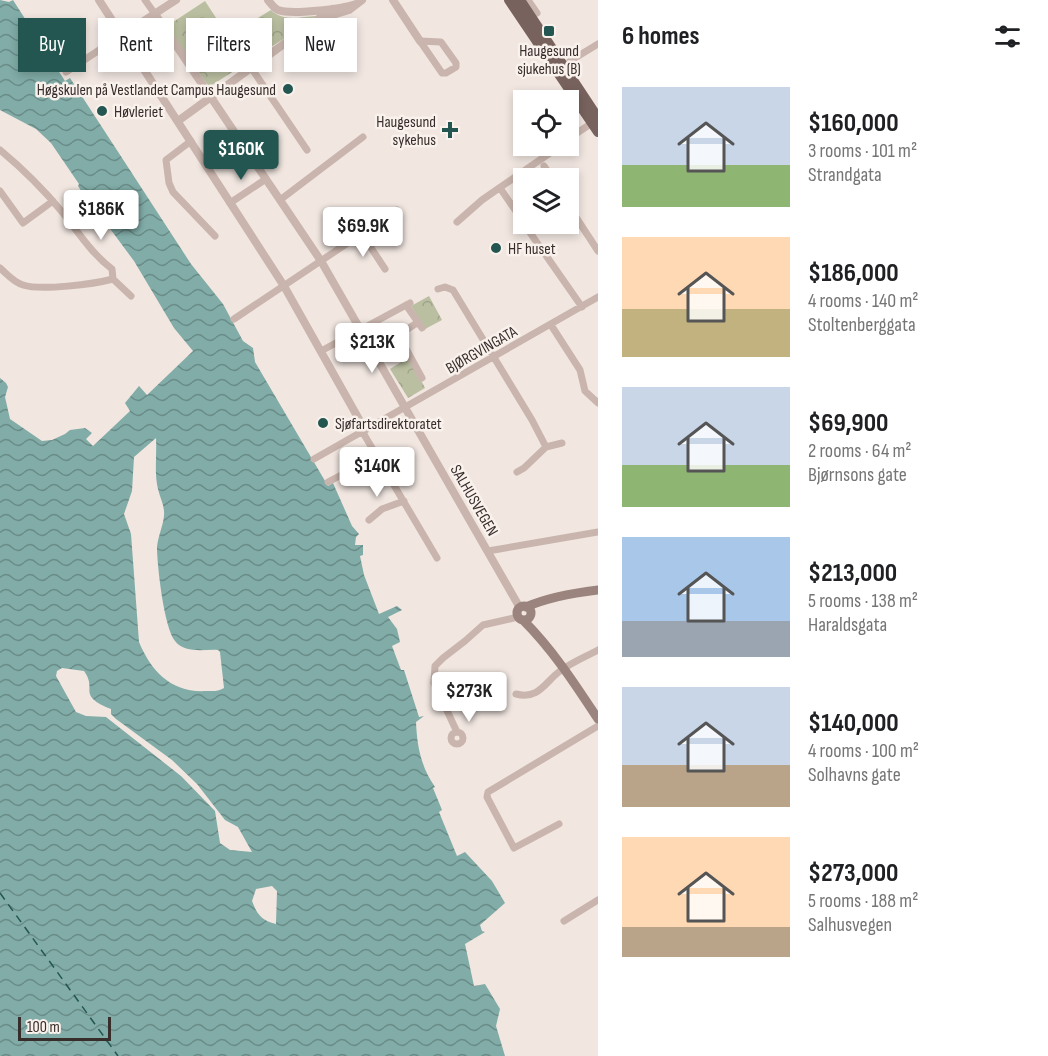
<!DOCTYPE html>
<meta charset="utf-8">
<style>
:root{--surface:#fff;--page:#f6f6f6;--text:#202124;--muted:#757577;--accent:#235651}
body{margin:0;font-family:"Sofia Sans Condensed",sans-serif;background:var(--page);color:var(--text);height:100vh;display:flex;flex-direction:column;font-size:22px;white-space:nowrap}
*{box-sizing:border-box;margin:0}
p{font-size:20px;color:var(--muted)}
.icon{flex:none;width:33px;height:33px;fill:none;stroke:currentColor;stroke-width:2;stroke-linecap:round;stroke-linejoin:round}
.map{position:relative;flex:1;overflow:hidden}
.details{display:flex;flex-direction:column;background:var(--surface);width:450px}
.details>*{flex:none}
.guide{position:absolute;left:18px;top:18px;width:489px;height:54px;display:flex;gap:12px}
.controls{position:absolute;left:513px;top:90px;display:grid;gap:12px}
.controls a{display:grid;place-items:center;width:66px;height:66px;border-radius:0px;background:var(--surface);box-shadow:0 3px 9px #0003;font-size:30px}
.scale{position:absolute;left:18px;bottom:15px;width:93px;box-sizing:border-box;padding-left:6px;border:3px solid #372d2b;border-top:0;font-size:16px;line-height:21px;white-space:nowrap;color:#372d2b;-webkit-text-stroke:4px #f9f1ec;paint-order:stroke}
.price{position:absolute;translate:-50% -51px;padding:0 14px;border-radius:6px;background:#fff;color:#222;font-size:20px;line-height:39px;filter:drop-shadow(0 2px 3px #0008)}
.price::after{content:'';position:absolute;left:50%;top:36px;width:18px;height:14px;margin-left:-9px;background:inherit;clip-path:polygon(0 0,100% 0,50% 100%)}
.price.current{background:var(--accent);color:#fff}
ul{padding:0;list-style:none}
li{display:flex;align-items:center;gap:18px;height:150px;padding:0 24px}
li span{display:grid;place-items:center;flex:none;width:168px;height:120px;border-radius:0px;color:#555}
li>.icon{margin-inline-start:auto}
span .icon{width:72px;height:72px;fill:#fffc;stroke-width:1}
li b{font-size:26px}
h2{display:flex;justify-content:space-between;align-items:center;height:72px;padding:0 24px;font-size:26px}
.pill{padding:0 21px;border-radius:0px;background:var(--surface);box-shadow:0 3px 9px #0003;font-size:21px;line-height:54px}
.pill.current{background:var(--accent);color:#fff}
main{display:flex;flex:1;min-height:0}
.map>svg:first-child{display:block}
.forest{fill:url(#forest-crowns)}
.water{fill:url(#water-waves);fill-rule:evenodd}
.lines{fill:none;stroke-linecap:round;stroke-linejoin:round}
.ferry{stroke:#235651;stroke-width:1.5;stroke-dasharray:8 6;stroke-linecap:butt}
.minor{stroke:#c9b5ad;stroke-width:7}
.tertiary{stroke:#c9b5ad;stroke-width:8}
.secondary{stroke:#9c847e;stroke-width:9}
.primary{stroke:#78625d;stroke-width:10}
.poi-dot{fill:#235651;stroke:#f9f1ec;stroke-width:2}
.labels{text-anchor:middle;stroke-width:5;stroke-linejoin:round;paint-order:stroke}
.poi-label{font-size:16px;fill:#372d2b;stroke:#f9f1ec;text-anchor:start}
.street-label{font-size:16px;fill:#372d2b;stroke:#f9f1ec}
</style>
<main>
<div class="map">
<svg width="598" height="1056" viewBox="0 0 598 1056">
<defs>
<pattern id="forest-crowns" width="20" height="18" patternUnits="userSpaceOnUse" patternTransform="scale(1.5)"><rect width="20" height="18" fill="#babfa1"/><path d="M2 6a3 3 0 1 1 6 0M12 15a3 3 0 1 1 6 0" fill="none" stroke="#a0a48b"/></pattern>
<pattern id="water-waves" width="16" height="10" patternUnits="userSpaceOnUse" patternTransform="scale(1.5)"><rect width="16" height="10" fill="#81aca7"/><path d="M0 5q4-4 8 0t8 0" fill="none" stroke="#6a8c88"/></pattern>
</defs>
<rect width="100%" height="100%" fill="#f1e6e0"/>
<path class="forest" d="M 205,1 L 228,36 L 271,10 C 283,22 300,17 316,16 L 285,38 L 209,87 L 167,26 Z
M 429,296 L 442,320 L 425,329 L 411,306 Z
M 409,357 L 425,388 L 408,398 L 390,369 Z"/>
<path class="water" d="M 0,0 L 9,2 L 13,0 L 65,81 L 70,78 L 191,264 L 223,304 L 243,341 L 253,348 L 255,362 L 328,486 L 333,483 L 352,526 L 359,534 L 356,537 L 355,545 L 363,545 L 363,555 L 360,556 L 364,575 L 379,614 L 397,606 L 402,610 L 388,617 L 397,629 L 400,642 L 392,646 L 401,670 L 404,670 L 419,717 L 424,716 L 416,722 C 417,746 421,767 435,787 L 433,788 L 442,810 L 439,812 L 457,856 L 465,852 L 492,881 L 505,903 L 480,925 L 482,931 L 485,932 L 465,944 L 474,986 L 485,984 L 500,1009 L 496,1026 L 505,1056 L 0,1056 L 0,378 L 6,383 L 8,387 L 5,397 L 10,419 L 42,441 L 52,440 L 65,434 L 70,430 L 85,428 L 92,433 L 86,439 L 93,446 L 130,411 L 125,403 L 139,386 L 147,395 L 193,351 L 174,328 L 134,261 L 94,207 L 92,208 L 78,186 L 79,184 L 51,143 L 36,129 L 0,110 ZM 156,438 C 157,455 154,473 158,489 C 160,498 165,506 164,516 C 163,526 158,536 157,547 C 157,565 164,628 175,641 C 185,654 204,649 218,650 L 220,652 L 224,688 C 218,692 212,691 206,691 C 171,693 151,671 139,642 L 131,534 L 124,514 L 132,491 L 134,457 ZM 62,668 L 84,671 C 98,690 76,695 111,709 L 111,714 L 116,719 L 172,760 L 197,784 L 225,820 L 238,827 L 252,852 L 230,850 L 220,843 L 215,811 L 181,776 L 106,717 L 86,716 L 76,712 L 56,676 L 57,671 ZM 272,886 L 277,891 L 276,924 C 261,920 257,914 252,901 L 256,889 Z"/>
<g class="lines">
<path class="ferry" d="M 0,893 L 118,1056"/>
<path class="minor" d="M 145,0 L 155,14
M 528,0 L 537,13
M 420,41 L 441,42 L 456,63 L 456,67 L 446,73 L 442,73 Z
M 570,61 L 598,44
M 252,69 L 307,150
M 66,72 L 122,35
M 568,139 L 592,123
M 191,141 L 166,160 L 169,183 L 173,192 L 215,236
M 0,150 C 23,169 44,190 63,213 C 79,233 92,254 112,269 L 113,279 L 131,296
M 544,166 L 552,178
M 500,188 L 524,223
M 0,191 L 23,223 L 53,201
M 280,200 L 363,137
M 230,203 L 266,179
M 568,205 L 598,251
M 457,222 L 482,200 L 560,146
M 524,224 L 582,307
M 362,234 L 385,269
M 0,268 C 7,274 13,282 23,285 C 41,291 94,284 113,279
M 438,289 L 445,287 L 453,290 L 532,420 L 546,447 L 562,443
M 406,305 L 422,328
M 234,319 L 397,210
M 417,323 L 401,333 L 399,336 L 422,378
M 551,325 L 580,370 L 585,391 L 598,403
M 321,351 L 410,303
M 362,431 L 437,558
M 314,459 L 598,297
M 517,472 L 524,468 L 546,447
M 328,482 L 376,457
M 369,520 L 382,509 L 404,501
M 488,551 L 598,532
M 516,694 C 539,700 545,682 560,671 C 572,662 585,657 598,650
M 457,732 L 434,683 L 435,666 L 443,658 L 465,641 L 483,625 L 518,617
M451 738a6 6 0 1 1 12 0a6 6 0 1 1-12 0Z
M 559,824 L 514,848 L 487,797 L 488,792 L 598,726
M 564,921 L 598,900"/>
<path class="tertiary" d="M 99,0 L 284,286 L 365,430
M 268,0 C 271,4 274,8 278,10 C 291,15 342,9 356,4
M 393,0 L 420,41
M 155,14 L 321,261 L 520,608
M 323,18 L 349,10 L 362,0
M 122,35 L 176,0
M 178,121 L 332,9"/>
<path class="secondary" d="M517 613a7 7 0 1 1 14 0a7 7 0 1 1-14 0Z
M 526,607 C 549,597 573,593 598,590
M 523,620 C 553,650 575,684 598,719"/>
<path class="primary" d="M 509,0 L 598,132
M 520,0 L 598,118"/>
</g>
<g class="poi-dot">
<rect x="543" y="25" width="12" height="12" rx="3"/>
<circle cx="288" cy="89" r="6"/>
<circle cx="102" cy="111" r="6"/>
<path d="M447 121h6v6h6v6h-6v6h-6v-6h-6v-6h6z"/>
<circle cx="496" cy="248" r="6"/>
<circle cx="323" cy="423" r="6"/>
</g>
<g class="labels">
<g class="poi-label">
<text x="549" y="56" text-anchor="middle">Haugesund<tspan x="549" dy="18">sjukehus (B)</tspan></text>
<text x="276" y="95" text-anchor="end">Høgskulen på Vestlandet Campus Haugesund</text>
<text x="114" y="117">Høvleriet</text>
<text x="436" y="127" text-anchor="end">Haugesund<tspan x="436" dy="18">sykehus</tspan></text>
<text x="508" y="254">HF huset</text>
<text x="335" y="429">Sjøfartsdirektoratet</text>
</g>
<g class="street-label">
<text transform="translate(481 349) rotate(-30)" y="6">BJØRGVINGATA</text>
<text transform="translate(475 500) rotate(60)" y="6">SALHUSVEGEN</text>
</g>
</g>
</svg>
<div class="controls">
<a><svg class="icon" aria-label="locate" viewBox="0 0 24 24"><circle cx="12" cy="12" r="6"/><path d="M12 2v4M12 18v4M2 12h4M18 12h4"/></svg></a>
<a><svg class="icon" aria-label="layers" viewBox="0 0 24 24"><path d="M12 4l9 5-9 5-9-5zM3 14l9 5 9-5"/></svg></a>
</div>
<div class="scale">100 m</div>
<b class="price current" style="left:241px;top:181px">$160K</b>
<b class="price" style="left:101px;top:241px">$186K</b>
<b class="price" style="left:363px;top:258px">$69.9K</b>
<b class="price" style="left:372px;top:374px">$213K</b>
<b class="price" style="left:377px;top:498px">$140K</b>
<b class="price" style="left:469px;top:723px">$273K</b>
<div class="guide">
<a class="pill current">Buy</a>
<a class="pill">Rent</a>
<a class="pill">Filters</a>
<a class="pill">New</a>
</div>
</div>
<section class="details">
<h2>6 homes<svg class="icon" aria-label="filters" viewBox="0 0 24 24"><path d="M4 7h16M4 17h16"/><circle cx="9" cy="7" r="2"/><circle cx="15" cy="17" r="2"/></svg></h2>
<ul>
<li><span style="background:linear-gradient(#c9d6e8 65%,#8fb573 0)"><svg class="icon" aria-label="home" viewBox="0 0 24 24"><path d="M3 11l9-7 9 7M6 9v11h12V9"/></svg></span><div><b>$160,000</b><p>3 rooms · 101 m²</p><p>Strandgata</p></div></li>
<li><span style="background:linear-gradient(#ffd9b3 60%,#c2b280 0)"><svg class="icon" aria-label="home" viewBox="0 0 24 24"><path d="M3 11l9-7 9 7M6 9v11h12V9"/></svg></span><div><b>$186,000</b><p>4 rooms · 140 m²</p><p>Stoltenberggata</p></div></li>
<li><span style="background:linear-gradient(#c9d6e8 65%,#8fb573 0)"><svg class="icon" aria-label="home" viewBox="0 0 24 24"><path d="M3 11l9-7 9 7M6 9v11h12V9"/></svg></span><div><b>$69,900</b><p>2 rooms · 64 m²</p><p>Bjørnsons gate</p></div></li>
<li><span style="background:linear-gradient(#a9c7e8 70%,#9aa5b1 0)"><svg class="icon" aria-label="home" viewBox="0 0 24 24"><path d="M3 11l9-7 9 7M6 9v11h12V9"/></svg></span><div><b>$213,000</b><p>5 rooms · 138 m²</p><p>Haraldsgata</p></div></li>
<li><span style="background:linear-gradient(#c9d6e8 65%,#b9a48a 0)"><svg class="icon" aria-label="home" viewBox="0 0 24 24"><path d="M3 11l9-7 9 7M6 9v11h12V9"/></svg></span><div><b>$140,000</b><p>4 rooms · 100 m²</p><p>Solhavns gate</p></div></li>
<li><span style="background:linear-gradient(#ffd9b3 75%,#b9a48a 0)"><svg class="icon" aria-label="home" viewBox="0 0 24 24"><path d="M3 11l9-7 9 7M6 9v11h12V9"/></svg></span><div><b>$273,000</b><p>5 rooms · 188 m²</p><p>Salhusvegen</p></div></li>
</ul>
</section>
</main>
